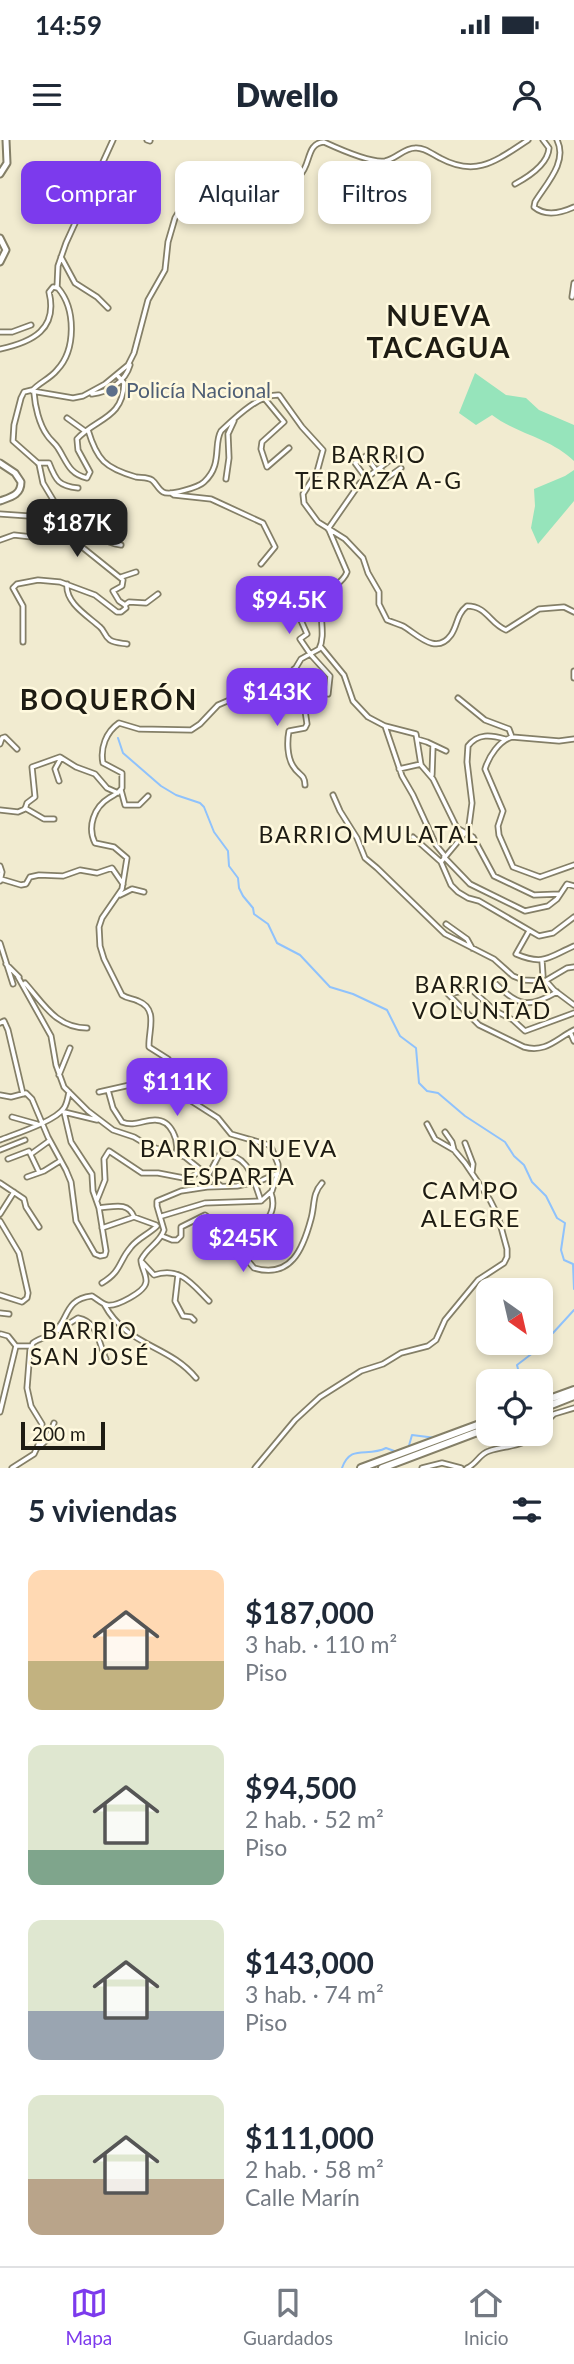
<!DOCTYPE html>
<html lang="es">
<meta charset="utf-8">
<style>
:root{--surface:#fff;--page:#f6f6f7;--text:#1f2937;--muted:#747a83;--line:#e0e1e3;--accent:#7c3aed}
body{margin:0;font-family:Lato,sans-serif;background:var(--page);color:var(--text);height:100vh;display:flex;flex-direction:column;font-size:26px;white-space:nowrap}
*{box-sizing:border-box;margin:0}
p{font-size:23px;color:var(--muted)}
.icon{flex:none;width:38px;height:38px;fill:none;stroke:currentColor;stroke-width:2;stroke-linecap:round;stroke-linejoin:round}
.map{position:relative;height:1328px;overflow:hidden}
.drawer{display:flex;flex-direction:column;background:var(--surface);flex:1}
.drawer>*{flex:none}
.banner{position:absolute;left:21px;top:21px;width:532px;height:63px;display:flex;gap:14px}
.needle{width:46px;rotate:146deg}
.fabs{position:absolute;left:476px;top:1138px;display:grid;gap:14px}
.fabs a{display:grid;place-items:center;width:77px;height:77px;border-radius:14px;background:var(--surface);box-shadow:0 4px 10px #0003;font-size:35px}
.scale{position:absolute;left:21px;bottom:18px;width:84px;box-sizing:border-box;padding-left:7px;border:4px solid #1e1c13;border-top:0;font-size:19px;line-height:24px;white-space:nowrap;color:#1e1c13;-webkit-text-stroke:5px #fff9de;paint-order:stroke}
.price{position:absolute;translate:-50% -60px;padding:0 16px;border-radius:14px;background:var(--accent);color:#fff;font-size:23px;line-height:46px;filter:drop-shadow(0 2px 4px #0008)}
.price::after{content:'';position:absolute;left:50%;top:42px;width:21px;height:16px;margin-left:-10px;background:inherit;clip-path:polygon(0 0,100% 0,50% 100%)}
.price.active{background:#222;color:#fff}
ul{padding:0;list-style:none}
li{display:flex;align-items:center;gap:21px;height:175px;padding:0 28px}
li span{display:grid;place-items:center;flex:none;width:196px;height:140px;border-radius:14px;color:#555}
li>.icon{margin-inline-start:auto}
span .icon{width:84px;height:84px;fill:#fffc;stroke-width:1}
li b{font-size:30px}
h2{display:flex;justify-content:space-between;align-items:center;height:84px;padding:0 28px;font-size:30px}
.chip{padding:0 24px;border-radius:14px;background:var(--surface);box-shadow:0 4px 10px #0003;font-size:24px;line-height:63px}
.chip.active{background:var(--accent);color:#fff}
.status{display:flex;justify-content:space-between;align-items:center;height:49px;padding:0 35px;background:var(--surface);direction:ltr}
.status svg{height:19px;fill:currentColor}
header{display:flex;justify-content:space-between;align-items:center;height:91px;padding:0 28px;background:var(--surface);font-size:32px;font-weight:800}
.tabs{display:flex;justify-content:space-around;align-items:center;height:98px;border-top:2px solid var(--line);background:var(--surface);font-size:19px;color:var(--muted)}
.tabs a{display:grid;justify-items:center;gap:4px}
.tabs .active{color:var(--accent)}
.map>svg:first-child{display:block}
.green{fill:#96e4bb}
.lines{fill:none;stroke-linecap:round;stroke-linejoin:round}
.stream{stroke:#8fc2fc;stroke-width:2}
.minor-casing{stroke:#847f67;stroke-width:7}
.major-casing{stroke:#847f67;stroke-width:9}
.highway-casing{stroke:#847f67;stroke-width:10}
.minor{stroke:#fff;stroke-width:3.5}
.major{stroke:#fff;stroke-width:5}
.highway{stroke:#fff;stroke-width:6}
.service-dot{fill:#5c6f8a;stroke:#fff9de;stroke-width:2.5}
.labels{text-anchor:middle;stroke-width:5;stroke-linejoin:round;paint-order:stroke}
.service-label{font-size:21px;fill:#4e5e75;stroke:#fff9de;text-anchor:start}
.neighbourhood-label{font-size:23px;letter-spacing:2px;fill:#1e1c13;stroke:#fff9de}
.quarter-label{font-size:24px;letter-spacing:2px;fill:#1e1c13;stroke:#fff9de}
.district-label{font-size:28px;font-weight:bold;letter-spacing:2px;fill:#1e1c13;stroke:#fff9de}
</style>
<div class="status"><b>14:59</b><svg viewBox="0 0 49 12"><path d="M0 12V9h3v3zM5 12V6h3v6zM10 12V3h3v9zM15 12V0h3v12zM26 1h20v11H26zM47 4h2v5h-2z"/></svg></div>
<header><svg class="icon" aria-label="menu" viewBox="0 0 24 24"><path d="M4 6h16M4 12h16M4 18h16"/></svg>Dwello<svg class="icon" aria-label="person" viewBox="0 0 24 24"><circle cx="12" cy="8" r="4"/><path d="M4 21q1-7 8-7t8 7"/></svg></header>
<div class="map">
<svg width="574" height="1328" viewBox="0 0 574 1328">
<rect width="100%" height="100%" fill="#f1ebd0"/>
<path class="green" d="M 475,233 L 506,255 L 526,258 L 539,270 L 574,285 L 574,321 C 551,298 517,294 492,275 L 476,285 L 459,273 Z
M 574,330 L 574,361 L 538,404 L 531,388 L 535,366 L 534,349 L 565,336 Z"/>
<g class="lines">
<path class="stream" d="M 118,598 L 123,613 L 161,646 L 176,655 L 200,663 L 204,667 L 214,692 L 228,711 L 229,726 L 238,738 L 239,748 L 243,756 L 253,768 L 254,774 L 268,784 L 277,803 L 300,815 L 330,847 L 353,854 L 387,870 L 400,896 L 416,908 L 419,943 L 427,951 L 438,953 L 465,976 L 505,1002 L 514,1016 L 524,1025 L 532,1042 L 546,1056 L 557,1078 L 565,1083 L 561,1110 L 564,1120 L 573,1124 L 574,1149
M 541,1201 L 553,1193 L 574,1170
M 526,1241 L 518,1229 L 517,1225 L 534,1212 L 540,1202
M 408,1309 L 412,1295 L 436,1298
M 342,1328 C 351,1303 367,1318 386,1308 L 397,1312"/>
<defs>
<path id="minor" d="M 147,0 L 150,1
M 557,0 C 568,22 546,44 535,62 L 534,67 C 546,77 561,73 574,67
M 515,44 C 528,37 548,24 549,8 L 543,0
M 61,117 L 75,143 L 97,157 L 108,168
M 57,148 L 58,126 L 66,103 L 113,0
M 572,157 L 574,143
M 0,192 L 12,192 L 31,185
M 0,209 C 33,202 58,189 49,152 L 53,147 L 58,148 C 76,169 76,210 57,230 C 50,239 38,243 32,251 L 73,258 L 83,256 L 105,244 L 128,225 L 134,213 L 148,160 L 165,130 L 168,102 L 175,78 L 181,68 L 238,68 C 245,62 250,52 258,49 C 271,42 288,45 300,35 C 311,25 306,3 324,2 C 337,8 371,23 385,21 C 396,19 404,8 415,8 C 424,7 432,14 440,18 C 477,38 497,20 528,0
M 32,250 L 24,252 L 21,258 L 14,285 L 13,301 L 39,324 L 43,343 L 55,363 L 50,377
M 34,253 C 35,266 39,284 47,295 C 50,300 55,303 58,308 C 67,322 69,334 87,338 L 90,332 L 78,310 L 77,299 C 96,278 123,279 124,243 L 117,235
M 92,254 C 109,252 125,242 130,225
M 265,259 L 284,282 L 262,302 L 261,309 L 267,327 L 289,308
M 67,278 L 85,291
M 88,290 C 97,320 105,328 136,337 C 141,338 147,337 152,340 C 156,343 158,349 163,352 C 170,356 199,347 204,342 C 223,325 213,304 221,291 C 235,278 259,254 279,255 L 302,287 L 323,310 L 317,332 L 303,354 L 304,363 L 318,382 L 345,399 L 363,418 L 368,433 L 379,452 L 379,464 L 387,480 C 392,482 398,484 403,486 C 417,494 436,516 451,495 C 458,485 456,475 467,466 C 487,466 490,484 506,490 L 539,469 L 564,467 L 574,472
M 38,323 L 49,323 C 56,341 59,346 78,348
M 380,328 L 387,338 L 401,328
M 366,338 L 355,323 L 366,316 L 376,330
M 226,339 L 229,318 L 228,294 L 234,281
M 171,353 L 174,355 L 211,359 L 263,383 L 275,407 L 261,424
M 55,363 C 61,366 81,375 85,380 C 95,393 103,403 121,405
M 0,374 L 29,376
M 328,389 L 360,343 L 394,317
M 0,400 L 14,395 L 32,397 L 42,381 L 50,377
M 121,437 L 136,432
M 67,444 C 65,463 88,476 100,487 C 105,491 104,496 110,500 C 115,503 121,503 127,504
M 276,464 L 286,462 L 296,469 L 307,494 L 300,499 L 311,515 L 330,536 L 328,554
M 125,465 L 129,462 L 146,463 L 158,454
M 23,502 L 23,466 L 13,448 L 17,444 L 38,440 L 60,442 L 95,455 L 117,472 L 121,472 L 126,468 L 125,465 L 119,461 L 113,451 L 122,446 L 123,440 L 82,407 L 73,387 L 50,377
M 321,507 L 344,535 L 353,561 L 368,577 L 385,586 L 416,594 L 421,625 L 433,639 L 457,688 L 473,697 L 494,736 L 534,755 L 560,754
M 294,529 L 303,535 L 306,539 L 303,557 L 307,584 L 305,588 L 289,591 C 287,601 287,617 293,626 C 298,635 305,634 305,645
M 574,531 L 574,538
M 458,558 L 485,580 L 509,589 L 512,597
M 385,586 L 402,636 L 413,655 L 436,705 L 445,716
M 417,599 L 427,602 L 446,611
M 574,599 L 559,601 L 512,597 C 499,601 489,616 485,629 L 503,671 L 498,686 L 499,695 L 513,727 L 540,737 L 574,725
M 0,604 L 2,598 L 5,597 L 17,609
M 399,629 L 421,624
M 432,635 L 433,606
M 59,641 L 55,629 L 61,618
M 121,650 L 125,665 L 139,665 L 148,656
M 333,655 L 340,671 L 357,698 L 365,718 L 377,728 L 445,794 L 494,819 L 513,836 L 523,840 L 545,841 L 567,828 L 574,827
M 25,668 L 44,679 L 54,679
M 0,670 L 18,672 L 25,669 L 27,663 L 35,657 L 32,627 L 60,617 L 76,627 L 95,634 L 107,648 L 118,653
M 465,693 L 441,722 L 451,745 L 458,752 L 468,758 L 479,761 L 539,796 L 553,793 L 574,777
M 468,693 L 472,663 L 467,622 L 468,606 C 478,593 491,595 505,599
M 413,697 L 441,722
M 444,717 L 470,744 L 525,771 L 548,766 L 557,759 L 567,744 L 574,746
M 0,726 L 2,732 L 0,741
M 1,739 L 21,745 L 26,744 L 30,737 L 39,735 L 63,736 L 80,730 L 97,733 L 112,728 L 123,744
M 120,755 L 132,749 L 144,752
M 446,784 L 467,799 L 472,808
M 529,791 L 516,814 C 544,826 549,817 574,806
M 0,803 L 13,844
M 6,824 L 19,837
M 18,837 L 51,896 L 56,925 L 64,947 L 88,971 L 113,990 L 134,997 L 149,1006 L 185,1017 L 221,1046
M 538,841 L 543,836 L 542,821
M 546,841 L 554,850 L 574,865
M 25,843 C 43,863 56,888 87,888
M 496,844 C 519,867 529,868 557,852
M 574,873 L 525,891 L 513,880 L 494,870 L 473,851 L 468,850 L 448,854 L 479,885 L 524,907 C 546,913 556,899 574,890
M 0,883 L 4,881 L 8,890 L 23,954
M 570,892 L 574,901
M 59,935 L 70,908
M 108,950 L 113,968 L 122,982 C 134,987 143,980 155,980 C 172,980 179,1001 176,1014
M 99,952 L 161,938 L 181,946
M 0,955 L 11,957 L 26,953 L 32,959 L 48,997 L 66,1030 L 71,1042 L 76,1081 L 95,1114 L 100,1116 L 105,1115 L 106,1111 L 99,1068 L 93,1051 L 92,1034 L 71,1002 L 64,972
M 64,972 L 97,980
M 12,977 L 37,984
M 445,992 L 452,1002 L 454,1010
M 0,1000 C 15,994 56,981 64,968 C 67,964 68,957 69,952
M 465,1003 L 473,1024 L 472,1032
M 0,1010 L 25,1000
M 31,1014 L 49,1001
M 8,1019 L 29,1011 L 39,1032
M 209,1034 L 219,1015 C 249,1012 253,1039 261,1061
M 27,1037 L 44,1031 L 60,1021
M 0,1043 L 24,1059 L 26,1067 L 39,1087
M 97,1060 L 105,1040 L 104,1019 L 109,1011 L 142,1033 L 158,1033 L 189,1039 L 201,1030
M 99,1068 C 113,1067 128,1061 134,1077
M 0,1074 L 14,1052
M 162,1076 L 205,1063 L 261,1061 L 272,1051 L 278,1032 L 278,1024 L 272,1009 L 269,1005 L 231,994 L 218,978 L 182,955 L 179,933 L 168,919 L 149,907 C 148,891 159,869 138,861 C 132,858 128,859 122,855 L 104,819 L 100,806 L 99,787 L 102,778 L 122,749 L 127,718 L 114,707 L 95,703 C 87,687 94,667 109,658 C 115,654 118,654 122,648 L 122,633 L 103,623 C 100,608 106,592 119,583 L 139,589 L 191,590 L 200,584 L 218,565 L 285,536 L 295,529 L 301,519 L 319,509 C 326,495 319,478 322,463 C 325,448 342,446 347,432 L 329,390
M 0,1081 L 19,1113 L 28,1153 L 27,1158 L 22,1162 L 0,1155
M 102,1088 L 134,1077 L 156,1085
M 162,1096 L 172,1100 L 177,1100 L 181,1096 L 181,1087 L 205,1075 L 216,1083 L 254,1128 C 291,1139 303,1109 311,1079 C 315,1065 312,1054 322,1043
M 258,1116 L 248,1096 C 264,1086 278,1073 271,1053
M 142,1122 L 154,1135 C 180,1126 192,1144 209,1161
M 178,1135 L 175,1161 L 183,1176 L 191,1177 L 194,1180
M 102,1143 C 122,1131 118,1122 131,1107 C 138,1098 149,1094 157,1086
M 104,1164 C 127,1207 168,1204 196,1238
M 0,1173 L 9,1174
M 57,1191 L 78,1178 C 99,1182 98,1203 106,1219
M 1,1194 L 8,1196 L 16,1206
M 16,1206 L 31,1206
M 0,1272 L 16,1206
M 541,1287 L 554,1274 L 574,1268
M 39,1307 L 48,1299 L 54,1283
M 12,1328 L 34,1314 L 40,1301 L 42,1284 L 31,1266 L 27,1248 L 30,1210 L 33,1203 C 39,1198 47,1198 53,1193 C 69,1182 63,1159 92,1156 C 97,1159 102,1164 107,1165 C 116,1167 145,1152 146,1142 C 147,1135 141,1127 141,1120 C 147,1107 160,1103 164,1090 L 157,1066 L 157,1061 L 181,1051 L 207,1047 L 237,1046 L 260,1041 L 276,1034
M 255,1328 L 295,1280 L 320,1257 L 361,1231 L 383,1224 L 401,1213 L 428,1206 L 436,1200 L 445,1180 L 478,1140 L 504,1123 L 507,1117 L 507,1109 L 498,1076 L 490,1060 L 465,1023 L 454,1010 L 435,999 L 427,984
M 422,1328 L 442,1323 L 461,1328
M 467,1328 C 477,1324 479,1314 489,1311 C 506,1305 523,1308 536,1293"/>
<path id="major" d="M 0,34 L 7,23 L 6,0
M 0,98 L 6,110 L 0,122
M 0,323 L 15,333 L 21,342 C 21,355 11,357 0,361"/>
<path id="highway" d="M 541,1262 L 574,1250
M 541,1269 L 574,1256
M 361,1328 L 488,1281
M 382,1328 L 488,1288"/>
</defs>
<use href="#minor" class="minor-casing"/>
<use href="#major" class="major-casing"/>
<use href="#highway" class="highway-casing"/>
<use href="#minor" class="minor"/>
<use href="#major" class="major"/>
<use href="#highway" class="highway"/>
</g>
<circle class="service-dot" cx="112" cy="251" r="7"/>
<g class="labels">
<g class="service-label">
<text x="126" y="258">Policía Nacional</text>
</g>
<g class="neighbourhood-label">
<text x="379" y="323">BARRIO<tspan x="379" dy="26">TERRAZA A-G</tspan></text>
<text x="369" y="703">BARRIO MULATAL</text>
<text x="482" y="853">BARRIO LA<tspan x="482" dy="26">VOLUNTAD</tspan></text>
<text x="90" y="1199">BARRIO<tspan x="90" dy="26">SAN JOSÉ</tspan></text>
</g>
<g class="quarter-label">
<text x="239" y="1017">BARRIO NUEVA<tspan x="239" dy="28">ESPARTA</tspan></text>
<text x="471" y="1059">CAMPO<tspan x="471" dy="28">ALEGRE</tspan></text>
</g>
<g class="district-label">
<text x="439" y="186">NUEVA<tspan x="439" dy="32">TACAGUA</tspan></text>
<text x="109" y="570">BOQUERÓN</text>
</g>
</g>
</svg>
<div class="fabs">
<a><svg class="needle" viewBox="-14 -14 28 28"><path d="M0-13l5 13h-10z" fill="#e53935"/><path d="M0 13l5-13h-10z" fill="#747a83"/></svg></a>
<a><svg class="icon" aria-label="locate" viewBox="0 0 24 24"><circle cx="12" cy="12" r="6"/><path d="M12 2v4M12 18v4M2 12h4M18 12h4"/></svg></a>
</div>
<div class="scale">200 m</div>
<b class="price active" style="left:77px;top:419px">$187K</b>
<b class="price" style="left:289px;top:496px">$94.5K</b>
<b class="price" style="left:277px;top:588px">$143K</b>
<b class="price" style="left:177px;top:978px">$111K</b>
<b class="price" style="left:243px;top:1134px">$245K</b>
<div class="banner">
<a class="chip active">Comprar</a>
<a class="chip">Alquilar</a>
<a class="chip">Filtros</a>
</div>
</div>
<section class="drawer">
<h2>5 viviendas<svg class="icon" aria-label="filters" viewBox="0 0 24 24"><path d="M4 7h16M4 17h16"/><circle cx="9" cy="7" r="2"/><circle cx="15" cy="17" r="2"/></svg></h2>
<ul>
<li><span style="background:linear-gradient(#ffd9b3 65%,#c2b280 0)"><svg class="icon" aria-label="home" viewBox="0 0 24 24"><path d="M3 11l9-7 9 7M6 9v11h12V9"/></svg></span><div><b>$187,000</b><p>3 hab. · 110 m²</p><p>Piso</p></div></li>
<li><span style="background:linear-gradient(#dfe7d0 75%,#7fa58c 0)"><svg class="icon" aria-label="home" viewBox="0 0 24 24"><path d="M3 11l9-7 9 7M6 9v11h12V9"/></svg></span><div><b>$94,500</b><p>2 hab. · 52 m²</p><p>Piso</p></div></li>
<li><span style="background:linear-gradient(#dfe7d0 65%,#9aa5b1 0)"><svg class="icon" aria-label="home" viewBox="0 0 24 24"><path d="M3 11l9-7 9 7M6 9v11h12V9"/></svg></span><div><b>$143,000</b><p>3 hab. · 74 m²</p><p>Piso</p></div></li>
<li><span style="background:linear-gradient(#dfe7d0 60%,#b9a48a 0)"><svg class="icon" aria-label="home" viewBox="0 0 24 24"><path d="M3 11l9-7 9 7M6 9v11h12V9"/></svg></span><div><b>$111,000</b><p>2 hab. · 58 m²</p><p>Calle Marín</p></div></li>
</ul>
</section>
<nav class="tabs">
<a class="active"><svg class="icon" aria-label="map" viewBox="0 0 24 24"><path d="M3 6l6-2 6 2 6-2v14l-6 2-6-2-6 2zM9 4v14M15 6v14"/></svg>Mapa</a>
<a><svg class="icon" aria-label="saved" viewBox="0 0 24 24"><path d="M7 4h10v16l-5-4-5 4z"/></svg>Guardados</a>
<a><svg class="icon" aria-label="home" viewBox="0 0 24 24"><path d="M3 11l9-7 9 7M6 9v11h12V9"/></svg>Inicio</a>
</nav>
